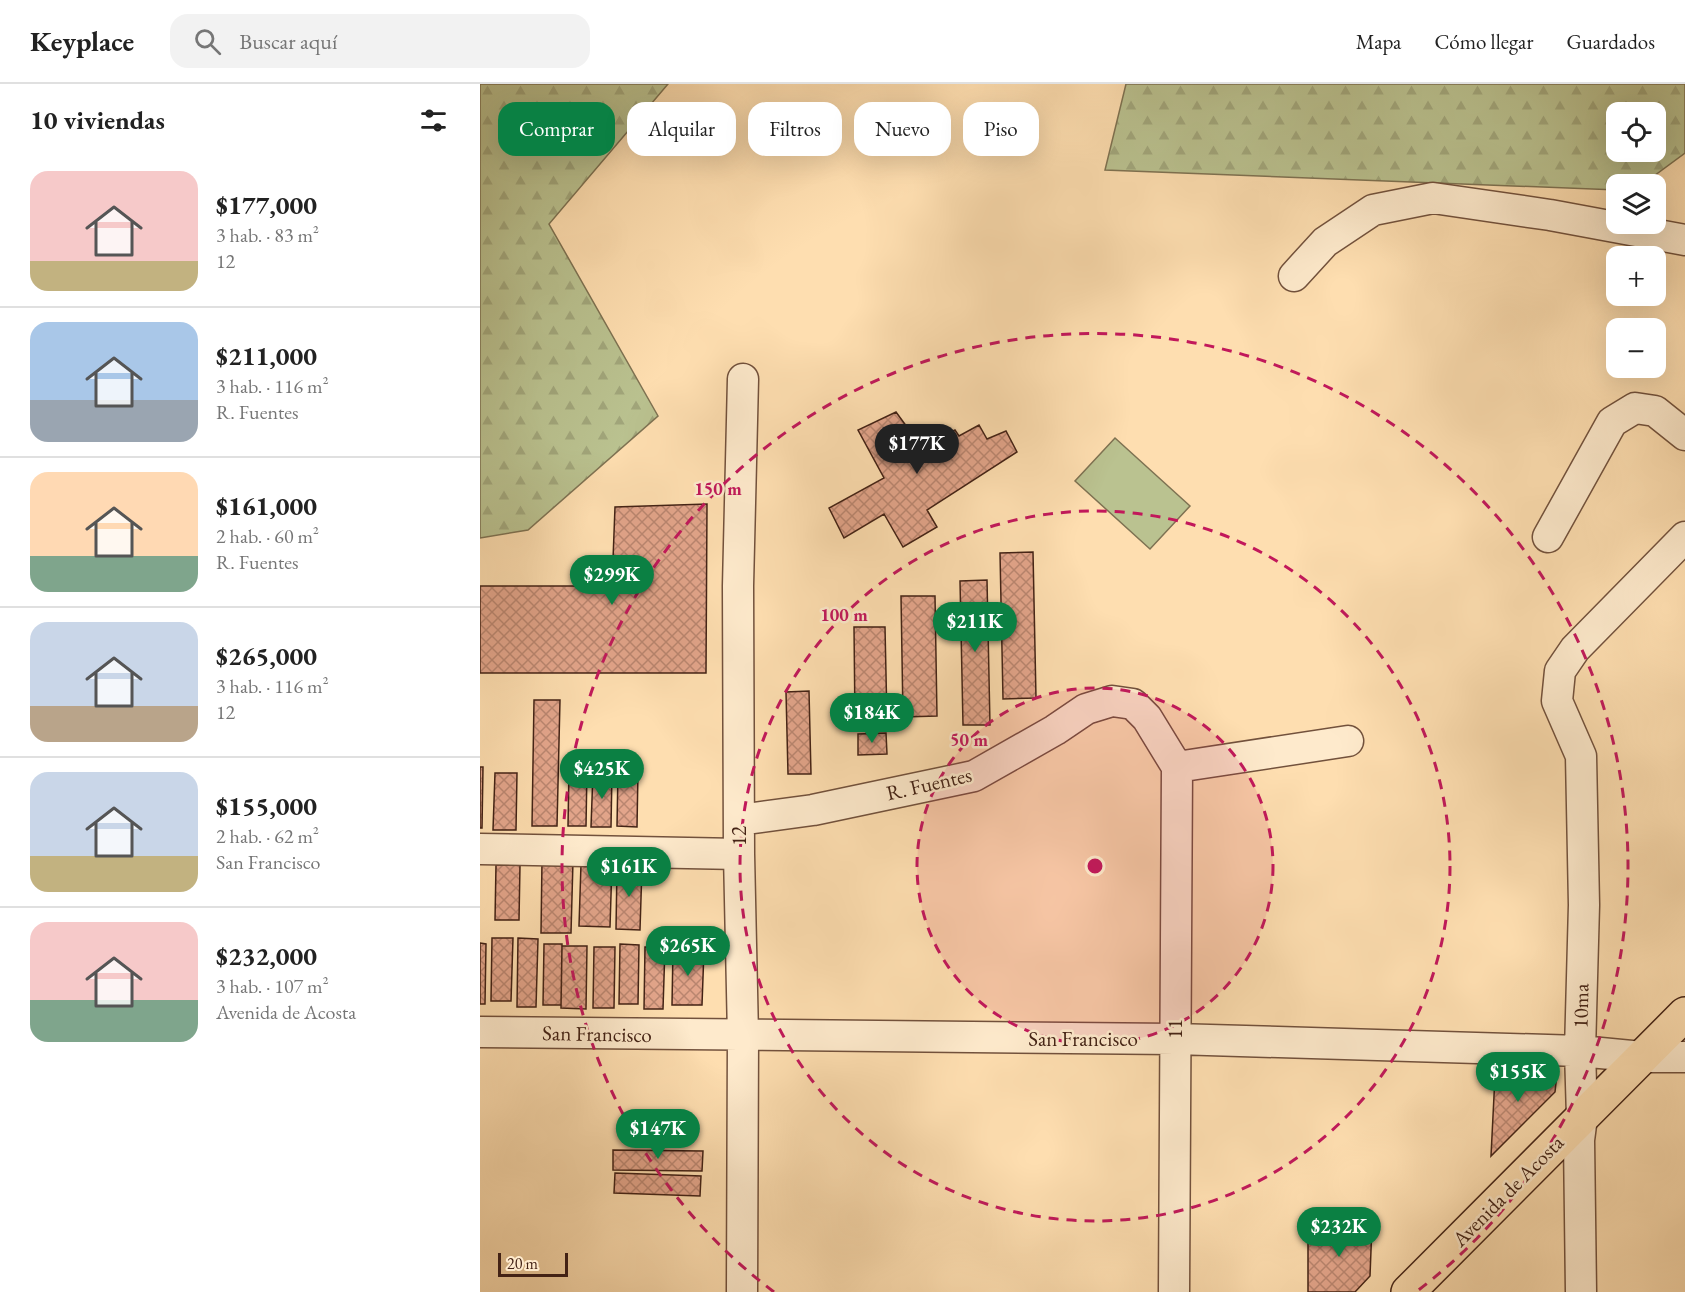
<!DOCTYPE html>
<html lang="es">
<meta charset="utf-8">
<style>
:root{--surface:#fff;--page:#f2f2f2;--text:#222;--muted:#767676;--line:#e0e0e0;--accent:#0b8043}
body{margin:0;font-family:"EB Garamond",serif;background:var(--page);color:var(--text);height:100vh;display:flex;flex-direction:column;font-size:22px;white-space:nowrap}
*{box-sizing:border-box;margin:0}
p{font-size:20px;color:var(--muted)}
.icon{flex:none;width:33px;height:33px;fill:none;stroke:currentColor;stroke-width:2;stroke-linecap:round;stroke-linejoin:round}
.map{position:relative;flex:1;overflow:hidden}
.side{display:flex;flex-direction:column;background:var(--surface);width:480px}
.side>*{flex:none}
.guide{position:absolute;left:18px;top:18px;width:570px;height:54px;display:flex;gap:12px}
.controls{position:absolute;left:1126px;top:18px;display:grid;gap:12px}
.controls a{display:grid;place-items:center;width:60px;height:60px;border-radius:12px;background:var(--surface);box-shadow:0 6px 24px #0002;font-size:30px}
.scale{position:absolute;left:18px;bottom:15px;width:70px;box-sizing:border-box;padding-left:6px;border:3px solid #432215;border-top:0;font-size:16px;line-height:21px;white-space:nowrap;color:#432215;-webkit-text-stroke:4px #feeacc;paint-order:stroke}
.price{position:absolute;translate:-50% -51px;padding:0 14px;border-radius:21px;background:var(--accent);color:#fff;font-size:20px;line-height:39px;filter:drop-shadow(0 2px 3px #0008)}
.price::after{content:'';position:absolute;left:50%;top:36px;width:18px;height:14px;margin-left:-9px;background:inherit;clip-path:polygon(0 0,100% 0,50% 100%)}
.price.selected{background:#222;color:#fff}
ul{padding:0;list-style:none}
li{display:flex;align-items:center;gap:18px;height:150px;padding:0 30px}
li+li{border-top:2px solid var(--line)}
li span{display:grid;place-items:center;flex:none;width:168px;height:120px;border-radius:18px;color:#555}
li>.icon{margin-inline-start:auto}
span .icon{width:72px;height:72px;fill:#fffc;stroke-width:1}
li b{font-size:26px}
h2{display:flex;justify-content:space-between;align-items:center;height:72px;padding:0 30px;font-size:26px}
.pill{padding:0 21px;border-radius:18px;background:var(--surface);box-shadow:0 6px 24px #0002;font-size:21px;line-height:54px}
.pill.selected{background:var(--accent);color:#fff}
header{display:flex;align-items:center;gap:36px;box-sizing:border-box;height:84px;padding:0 30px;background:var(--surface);border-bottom:2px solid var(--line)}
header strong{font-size:28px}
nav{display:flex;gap:33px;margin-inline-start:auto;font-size:21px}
.search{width:420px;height:54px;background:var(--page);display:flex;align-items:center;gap:15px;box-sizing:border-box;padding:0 21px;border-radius:18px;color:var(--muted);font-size:22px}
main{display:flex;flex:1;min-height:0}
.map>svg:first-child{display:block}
.grass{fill:#bac290;stroke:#7e7252;stroke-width:1.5}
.forest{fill:url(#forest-firs);stroke:#7e7252;stroke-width:1.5;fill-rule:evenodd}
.building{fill:url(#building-cross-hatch);stroke:#432215;stroke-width:1.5}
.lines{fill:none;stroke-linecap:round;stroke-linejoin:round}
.minor-casing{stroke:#72513c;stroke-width:33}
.major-casing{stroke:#432215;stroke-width:36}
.minor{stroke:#feeacc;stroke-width:30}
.major{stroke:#fedeb0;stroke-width:33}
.ring{fill:none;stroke:#c2185b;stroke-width:3;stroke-dasharray:10 8}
.labels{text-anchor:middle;stroke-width:5;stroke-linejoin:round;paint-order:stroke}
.street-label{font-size:21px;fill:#432215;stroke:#feeacc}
.centre{fill:#c2185b;stroke:#feeacc;stroke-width:3}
.ring-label{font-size:18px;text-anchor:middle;font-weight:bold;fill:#c2185b;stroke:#feeacc;stroke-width:5;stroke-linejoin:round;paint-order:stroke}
</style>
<header>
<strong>Keyplace</strong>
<div class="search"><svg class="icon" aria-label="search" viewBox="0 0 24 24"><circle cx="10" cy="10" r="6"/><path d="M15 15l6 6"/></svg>Buscar aquí</div>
<nav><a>Mapa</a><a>Cómo llegar</a><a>Guardados</a></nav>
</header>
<main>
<section class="side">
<h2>10 viviendas<svg class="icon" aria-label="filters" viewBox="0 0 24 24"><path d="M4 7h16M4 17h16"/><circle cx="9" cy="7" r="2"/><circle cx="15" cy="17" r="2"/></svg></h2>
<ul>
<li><span style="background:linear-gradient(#f6c9c9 75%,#c2b280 0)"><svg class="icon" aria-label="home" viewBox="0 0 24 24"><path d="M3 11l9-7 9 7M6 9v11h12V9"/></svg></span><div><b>$177,000</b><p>3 hab. · 83 m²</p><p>12</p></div></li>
<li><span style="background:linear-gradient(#a9c7e8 65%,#9aa5b1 0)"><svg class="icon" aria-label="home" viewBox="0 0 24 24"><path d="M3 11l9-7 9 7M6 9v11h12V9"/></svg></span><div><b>$211,000</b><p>3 hab. · 116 m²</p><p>R. Fuentes</p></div></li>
<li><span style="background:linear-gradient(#ffd9b3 70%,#7fa58c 0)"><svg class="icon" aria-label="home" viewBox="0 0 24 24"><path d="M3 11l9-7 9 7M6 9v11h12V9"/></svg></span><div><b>$161,000</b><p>2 hab. · 60 m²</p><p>R. Fuentes</p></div></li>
<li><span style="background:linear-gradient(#c9d6e8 70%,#b9a48a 0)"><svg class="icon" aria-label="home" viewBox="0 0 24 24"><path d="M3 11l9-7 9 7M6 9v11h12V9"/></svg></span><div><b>$265,000</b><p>3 hab. · 116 m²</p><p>12</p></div></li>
<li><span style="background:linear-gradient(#c9d6e8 70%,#c2b280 0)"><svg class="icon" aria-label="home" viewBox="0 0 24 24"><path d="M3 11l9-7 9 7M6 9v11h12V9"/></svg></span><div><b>$155,000</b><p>2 hab. · 62 m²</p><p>San Francisco</p></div></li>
<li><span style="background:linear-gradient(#f6c9c9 65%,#7fa58c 0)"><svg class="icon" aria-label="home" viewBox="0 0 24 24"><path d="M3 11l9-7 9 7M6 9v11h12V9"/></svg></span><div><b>$232,000</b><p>3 hab. · 107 m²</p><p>Avenida de Acosta</p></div></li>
</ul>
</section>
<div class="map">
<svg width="1205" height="1208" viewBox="0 0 1205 1208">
<defs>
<pattern id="forest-firs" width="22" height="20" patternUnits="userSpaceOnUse" patternTransform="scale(1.5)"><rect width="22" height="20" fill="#bac290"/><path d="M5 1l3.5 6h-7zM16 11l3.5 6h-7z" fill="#a1a67b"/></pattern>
<pattern id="building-cross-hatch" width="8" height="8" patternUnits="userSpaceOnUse" patternTransform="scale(1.5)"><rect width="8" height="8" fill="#e3a58b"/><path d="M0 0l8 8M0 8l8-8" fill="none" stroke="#ba8670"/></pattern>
</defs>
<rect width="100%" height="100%" fill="#fedeb0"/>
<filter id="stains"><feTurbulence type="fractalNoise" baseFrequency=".00333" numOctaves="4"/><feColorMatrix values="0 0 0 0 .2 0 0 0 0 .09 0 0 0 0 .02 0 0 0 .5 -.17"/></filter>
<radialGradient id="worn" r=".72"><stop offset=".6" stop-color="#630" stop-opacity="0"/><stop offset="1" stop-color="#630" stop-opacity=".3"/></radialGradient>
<path class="grass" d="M 635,354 L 710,422 L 670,465 L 595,397 Z"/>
<path class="forest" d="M 0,0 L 188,0 L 69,140 L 178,332 L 48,446 L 0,454 Z
M 646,0 L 1205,0 L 1205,69 L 1163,100 L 1137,100 L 1137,106 L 625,86 ZM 1137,28 L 1176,28 L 1176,68 L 1137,68 Z"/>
<path class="building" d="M 416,328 L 435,354 L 450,346 L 455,356 L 475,346 L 479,352 L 499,341 L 507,355 L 526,347 L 537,368 L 447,426 L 457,443 L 423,463 L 404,430 L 364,454 L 349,424 L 404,394 L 378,346 Z
M 227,420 L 226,589 L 0,589 L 0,502 L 132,502 L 135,423 Z
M 553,468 L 556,614 L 523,615 L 520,469 Z
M 507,496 L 510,641 L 483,641 L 480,497 Z
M 421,512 L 455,512 L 457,632 L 423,633 Z
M 374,543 L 405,543 L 407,637 L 375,638 Z
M 329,607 L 331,690 L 308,690 L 306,608 Z
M 54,616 L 80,616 L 77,742 L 52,742 Z
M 406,649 L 407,670 L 378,671 L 378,650 Z
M 0,683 L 3,683 L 2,744 L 0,744 Z
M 89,685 L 107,685 L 106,742 L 88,742 Z
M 138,687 L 158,687 L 157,743 L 137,742 Z
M 113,688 L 132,688 L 131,743 L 111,743 Z
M 15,689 L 37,689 L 36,746 L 13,746 Z
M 62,777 L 93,777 L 91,849 L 61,849 Z
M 101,780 L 132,780 L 130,843 L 99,842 Z
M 16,781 L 40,781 L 39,836 L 15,836 Z
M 137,783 L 162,783 L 160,846 L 136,845 Z
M 12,854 L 33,854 L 31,917 L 11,917 Z
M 38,854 L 58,855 L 56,923 L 37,923 Z
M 0,859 L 6,860 L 5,920 L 0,920 Z
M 64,860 L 82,860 L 81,921 L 63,921 Z
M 140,860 L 159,861 L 158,920 L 139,920 Z
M 82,862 L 107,862 L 106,925 L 81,924 Z
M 114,863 L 135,863 L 134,924 L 113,924 Z
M 165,863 L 185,863 L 183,925 L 164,925 Z
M 193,865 L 224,866 L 222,921 L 192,921 Z
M 1077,990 L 1075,1008 L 1011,1072 L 1015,992 Z
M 133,1066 L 223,1067 L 222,1087 L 133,1086 Z
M 135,1089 L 221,1092 L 220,1112 L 134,1109 Z
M 892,1141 L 890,1192 L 875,1208 L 828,1208 L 828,1145 Z"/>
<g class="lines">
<defs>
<path id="minor" d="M 814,192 L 845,158 L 893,126 L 953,114 L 1070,131 L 1205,156
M 1068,453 L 1132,338 L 1155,324 L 1175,327 L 1205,351
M 697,683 L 868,657
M 259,736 L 333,726 L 494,692 L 575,646 L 606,625 L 632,617 L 653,620 L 667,634 L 697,683
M 0,765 L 259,770
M 0,948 L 695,955 L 1100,967 L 1162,973 L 1205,973
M 262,1208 L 263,952 L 259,770 L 258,502 L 263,295
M 694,1208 L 697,683
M 1101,1208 L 1099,1056 L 1102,1033 L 1100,967 L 1104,821 L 1101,672 L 1077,617 L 1080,587 L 1095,565 L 1205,453"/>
<path id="major" d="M 928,1208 L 1205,930"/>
</defs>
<use href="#minor" class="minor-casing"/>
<use href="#major" class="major-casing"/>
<use href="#minor" class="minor"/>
<use href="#major" class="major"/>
</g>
<circle cx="615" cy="782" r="178" fill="#c2185b" fill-opacity=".12"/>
<g class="ring">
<circle cx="615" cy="782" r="178"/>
<circle cx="615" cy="782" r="355"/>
<path d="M294 1208A533 533 0 1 1 936 1208"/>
</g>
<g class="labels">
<g class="street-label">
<text transform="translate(449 700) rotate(-13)" y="7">R. Fuentes</text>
<text transform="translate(259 752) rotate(-90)" y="7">12</text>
<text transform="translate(1101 922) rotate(-89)" y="7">10ma</text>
<text transform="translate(695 945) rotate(-90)" y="7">11</text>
<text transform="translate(117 950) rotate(1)" y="7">San Francisco</text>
<text x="603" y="962">San Francisco</text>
<text transform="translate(1028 1107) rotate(-45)" y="7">Avenida de Acosta</text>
</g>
</g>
<circle cx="615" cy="782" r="9" class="centre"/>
<g class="ring-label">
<text x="238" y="411">150 m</text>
<text x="364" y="537">100 m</text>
<text x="489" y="662">50 m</text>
</g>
<rect width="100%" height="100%" filter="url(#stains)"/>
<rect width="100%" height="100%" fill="url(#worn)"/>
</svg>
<div class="controls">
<a><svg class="icon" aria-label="locate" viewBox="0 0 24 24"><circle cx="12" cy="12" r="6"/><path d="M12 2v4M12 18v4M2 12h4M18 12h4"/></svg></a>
<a><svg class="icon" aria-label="layers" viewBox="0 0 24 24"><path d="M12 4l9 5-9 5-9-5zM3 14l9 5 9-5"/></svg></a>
<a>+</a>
<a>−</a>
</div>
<div class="scale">20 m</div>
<b class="price selected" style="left:437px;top:391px">$177K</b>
<b class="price" style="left:132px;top:522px">$299K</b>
<b class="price" style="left:495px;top:569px">$211K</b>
<b class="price" style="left:392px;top:660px">$184K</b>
<b class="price" style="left:122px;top:716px">$425K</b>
<b class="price" style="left:149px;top:814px">$161K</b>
<b class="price" style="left:208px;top:893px">$265K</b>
<b class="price" style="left:1038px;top:1019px">$155K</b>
<b class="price" style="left:178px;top:1076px">$147K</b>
<b class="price" style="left:859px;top:1174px">$232K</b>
<div class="guide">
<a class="pill selected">Comprar</a>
<a class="pill">Alquilar</a>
<a class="pill">Filtros</a>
<a class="pill">Nuevo</a>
<a class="pill">Piso</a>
</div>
</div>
</main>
